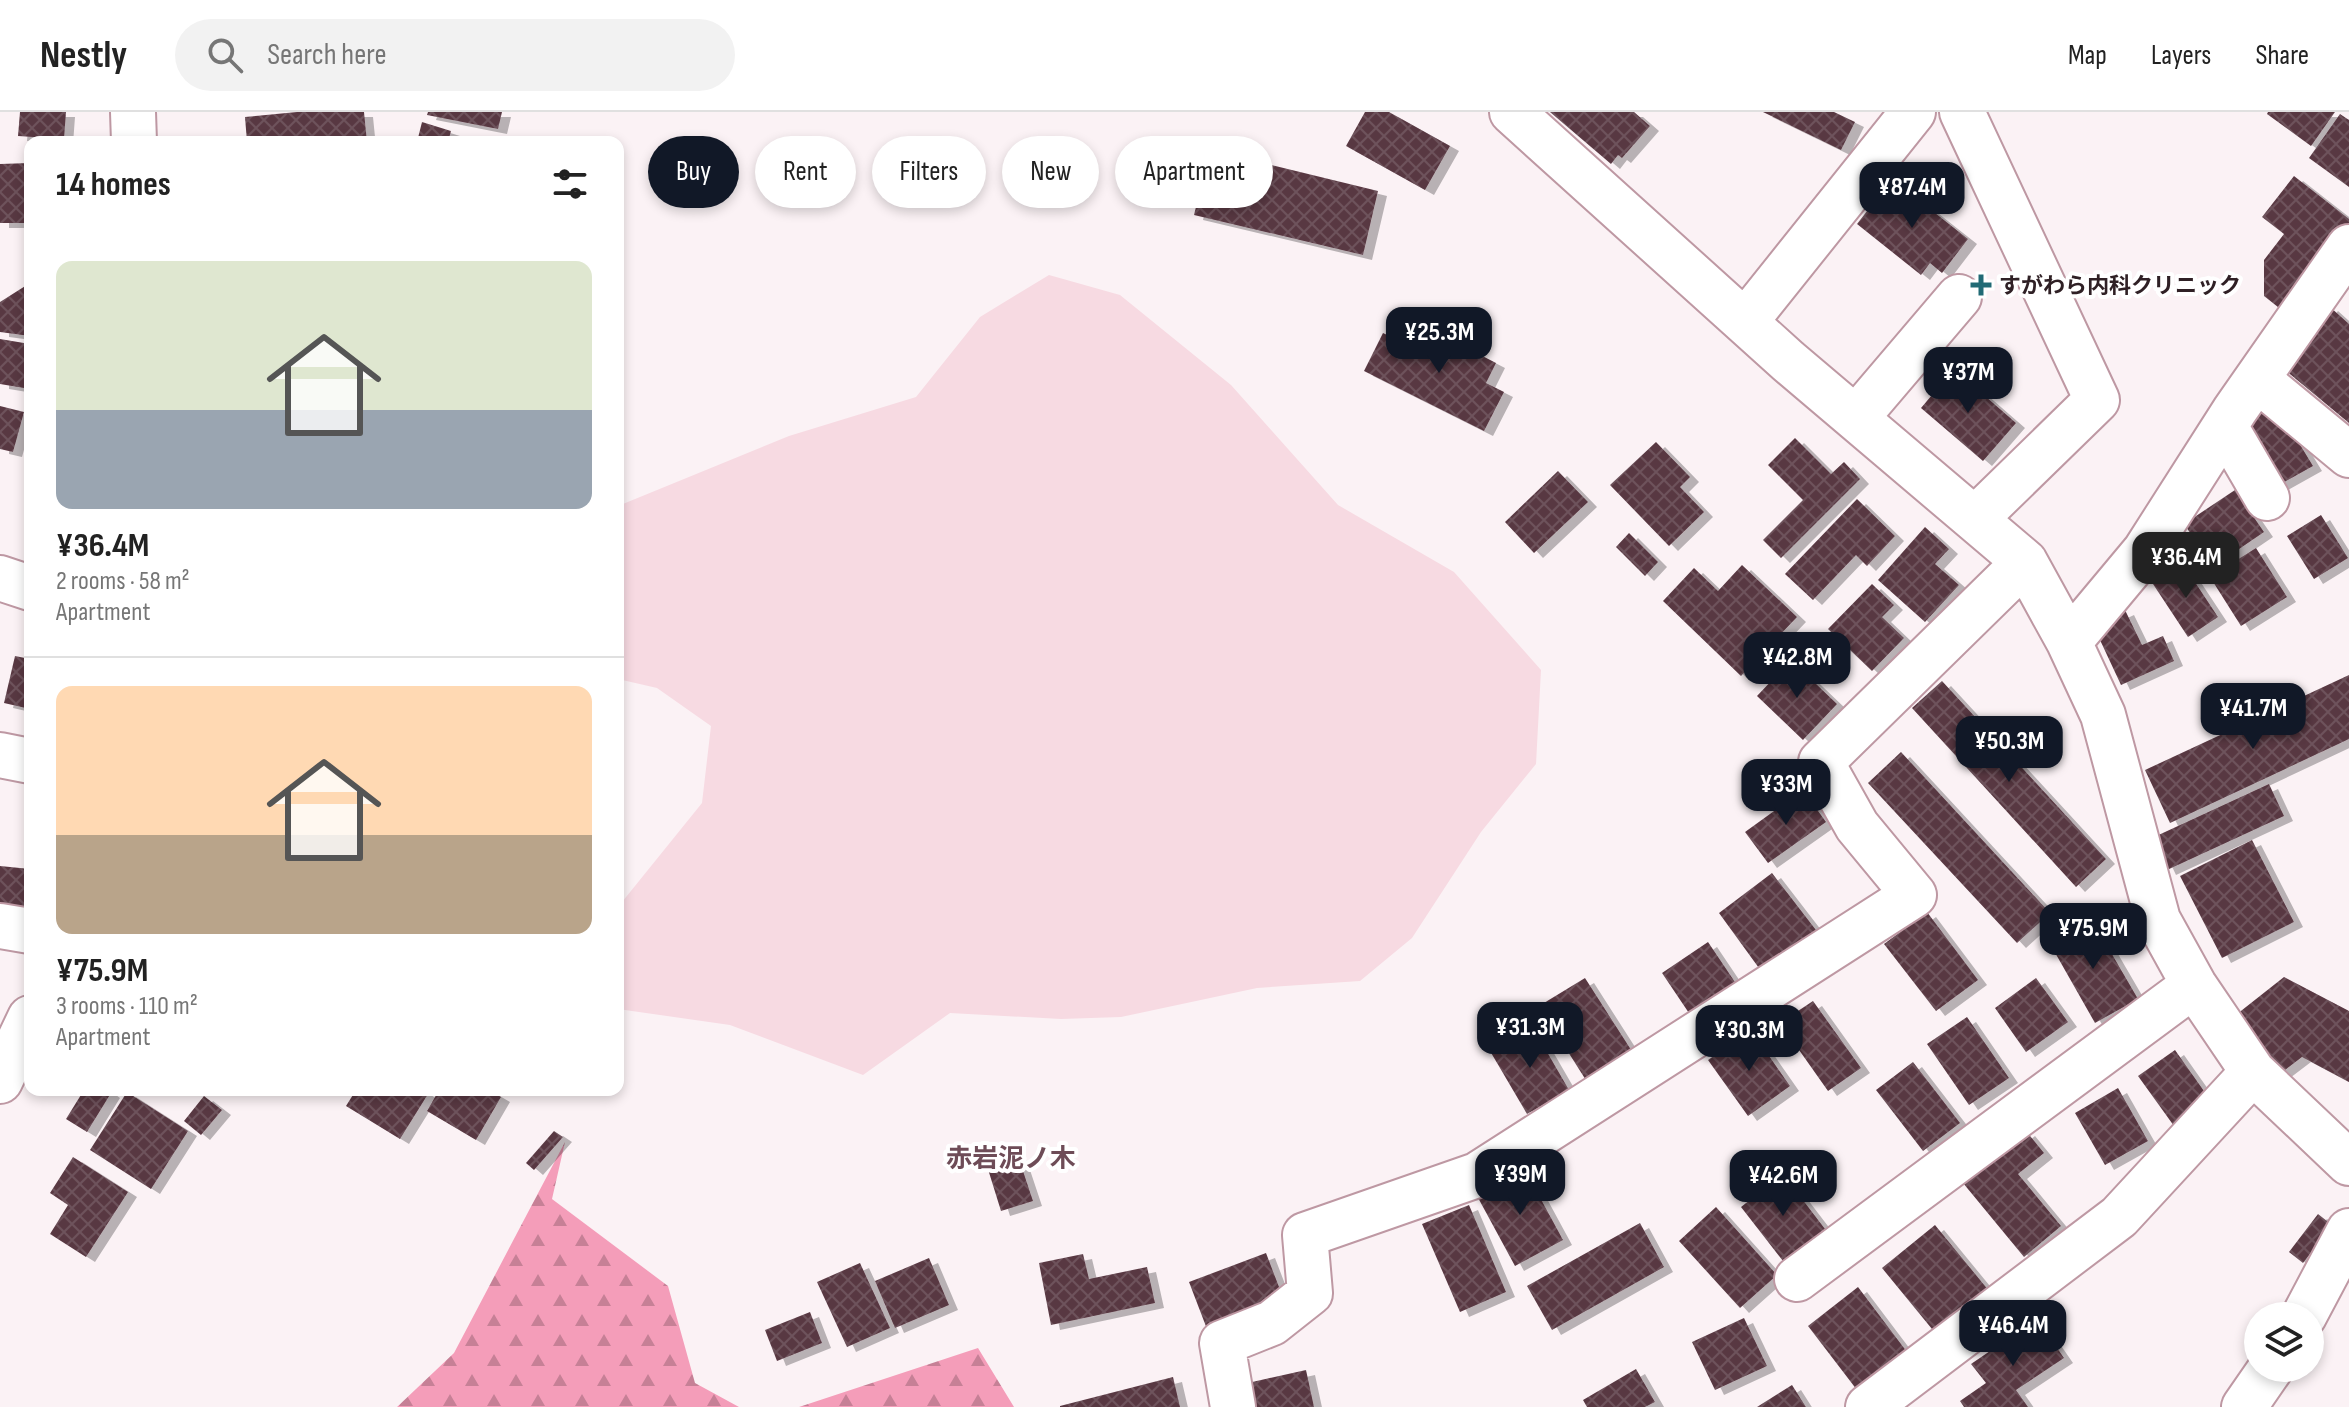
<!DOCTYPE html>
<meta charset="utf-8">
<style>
:root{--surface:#fff;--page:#f2f2f2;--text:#222;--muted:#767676;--line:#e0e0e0;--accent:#111827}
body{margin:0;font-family:"Sofia Sans Condensed","Noto Sans JP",sans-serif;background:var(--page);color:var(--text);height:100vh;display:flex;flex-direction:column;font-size:30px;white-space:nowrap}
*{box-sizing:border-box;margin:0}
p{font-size:26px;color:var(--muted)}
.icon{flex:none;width:44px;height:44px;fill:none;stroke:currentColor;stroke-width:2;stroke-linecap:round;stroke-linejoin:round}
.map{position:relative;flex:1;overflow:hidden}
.panel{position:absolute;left:24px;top:24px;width:600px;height:960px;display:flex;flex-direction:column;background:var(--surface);border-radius:16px;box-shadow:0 4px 12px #0003}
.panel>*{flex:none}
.guide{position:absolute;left:648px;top:24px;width:760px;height:72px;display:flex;gap:16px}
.buttons{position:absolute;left:2244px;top:1190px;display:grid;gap:16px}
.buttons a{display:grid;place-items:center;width:80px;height:80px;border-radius:50%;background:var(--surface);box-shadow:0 4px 12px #0003;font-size:40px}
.price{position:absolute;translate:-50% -68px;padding:0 18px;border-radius:16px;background:var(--accent);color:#fff;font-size:26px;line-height:52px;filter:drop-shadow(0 2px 4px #0008)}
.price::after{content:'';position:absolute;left:50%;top:48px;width:24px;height:18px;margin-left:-12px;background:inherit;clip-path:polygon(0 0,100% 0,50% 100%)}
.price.active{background:#222;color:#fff}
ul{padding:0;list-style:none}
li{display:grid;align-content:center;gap:16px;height:424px;padding:0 32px}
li+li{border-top:2px solid var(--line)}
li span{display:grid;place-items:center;height:248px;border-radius:16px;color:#555}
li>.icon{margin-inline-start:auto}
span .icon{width:144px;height:144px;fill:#fffc;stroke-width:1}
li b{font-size:34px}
h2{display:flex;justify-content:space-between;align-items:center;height:96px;padding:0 32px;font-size:34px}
.tag{padding:0 28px;border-radius:36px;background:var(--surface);box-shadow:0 4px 12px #0003;font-size:28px;line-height:72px}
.tag.active{background:var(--accent);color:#fff}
header{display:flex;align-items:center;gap:48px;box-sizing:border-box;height:112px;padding:0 40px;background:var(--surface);border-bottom:2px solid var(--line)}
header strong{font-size:38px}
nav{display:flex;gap:44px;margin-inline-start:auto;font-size:28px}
.search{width:560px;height:72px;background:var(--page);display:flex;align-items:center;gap:20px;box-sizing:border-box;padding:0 28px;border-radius:44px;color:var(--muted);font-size:30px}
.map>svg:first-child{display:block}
.grass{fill:#f7dae2}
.forest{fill:url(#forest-firs)}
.building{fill:url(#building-cross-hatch);filter:url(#shadow)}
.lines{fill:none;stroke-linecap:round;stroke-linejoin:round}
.minor-casing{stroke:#be98a3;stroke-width:48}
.minor{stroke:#fff;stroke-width:44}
.poi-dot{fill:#216a75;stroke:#fff;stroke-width:3}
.labels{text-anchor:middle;stroke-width:8;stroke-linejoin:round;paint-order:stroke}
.poi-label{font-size:22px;font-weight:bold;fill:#2f2025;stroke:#fff;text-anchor:start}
.quarter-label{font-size:26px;font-weight:bold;fill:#6e4c57;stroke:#fff}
</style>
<header>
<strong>Nestly</strong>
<div class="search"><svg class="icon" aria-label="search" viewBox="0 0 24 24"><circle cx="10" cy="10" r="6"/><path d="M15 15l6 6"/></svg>Search here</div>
<nav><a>Map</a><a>Layers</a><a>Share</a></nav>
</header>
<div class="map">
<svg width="2349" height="1295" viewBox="0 0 2349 1295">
<defs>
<pattern id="forest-firs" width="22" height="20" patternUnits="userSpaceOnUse" patternTransform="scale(2)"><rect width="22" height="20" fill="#f49db9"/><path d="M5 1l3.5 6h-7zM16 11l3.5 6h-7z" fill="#c68096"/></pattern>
<pattern id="building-cross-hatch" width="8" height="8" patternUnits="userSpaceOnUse" patternTransform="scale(2)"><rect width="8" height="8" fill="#593943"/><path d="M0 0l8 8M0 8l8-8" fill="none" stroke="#6e535c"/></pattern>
<filter id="shadow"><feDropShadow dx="9" dy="5" stdDeviation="0" flood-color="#0004"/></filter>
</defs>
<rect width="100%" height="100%" fill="#fbf2f5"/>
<path class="grass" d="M 1049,163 L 1120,183 L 1231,273 L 1338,393 L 1454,460 L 1541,558 L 1536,652 L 1481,720 L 1412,826 L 1360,869 L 1257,876 L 1121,905 L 1061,907 L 950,901 L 863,963 L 730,913 L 618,897 L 618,795 L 702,691 L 711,614 L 657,576 L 618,567 L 618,394 L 789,324 L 916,285 L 980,205 Z"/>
<path class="forest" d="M 565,1030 L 552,1087 L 668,1174 L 695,1271 L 739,1295 L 397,1295 L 454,1241 Z
M 978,1236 L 1014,1295 L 799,1295 Z"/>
<path class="building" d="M 20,0 L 66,0 L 64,27 L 18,24 Z
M 297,0 L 364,0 L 367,30 L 247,30 L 245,5 Z
M 428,0 L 502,0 L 498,17 L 427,3 Z
M 1365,0 L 1389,0 L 1450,34 L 1425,78 L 1346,34 Z
M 1550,0 L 1634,0 L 1650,14 L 1622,46 L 1618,43 L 1611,52 Z
M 1763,0 L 1834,0 L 1855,10 L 1841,38 Z
M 2268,0 L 2335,0 L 2311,34 L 2267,2 Z
M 2340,2 L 2349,8 L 2349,75 L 2309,46 Z
M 422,10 L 451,19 L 448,30 L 417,30 Z
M 1210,38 L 1378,79 L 1363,143 L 1194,103 Z
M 30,51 L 30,111 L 0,111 L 0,52 Z
M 2294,64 L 2349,107 L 2349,114 L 2283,199 L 2264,184 L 2264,148 L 2284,122 L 2262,105 Z
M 1892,67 L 1968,127 L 1942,161 L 1930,151 L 1921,163 L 1857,112 Z
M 30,171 L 30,224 L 0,220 L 0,190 Z
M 2329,194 L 2349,212 L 2349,311 L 2279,253 Z
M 1424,214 L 1496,251 L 1486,271 L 1504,280 L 1484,319 L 1364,259 L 1383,221 L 1414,236 Z
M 0,227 L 30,232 L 30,277 L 0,272 Z
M 1954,257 L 2016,311 L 1983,349 L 1921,296 Z
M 2274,290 L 2313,354 L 2279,373 L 2241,309 Z
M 0,294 L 24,300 L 13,340 L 0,337 Z
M 1795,326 L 1831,362 L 1844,350 L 1860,367 L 1781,446 L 1763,428 L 1803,388 L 1768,353 Z
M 1656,330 L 1690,365 L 1680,375 L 1704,400 L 1669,434 L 1610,373 Z
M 1558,359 L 1588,390 L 1534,441 L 1505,410 Z
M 2235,378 L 2264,420 L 2223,448 L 2216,437 L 2206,444 L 2184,412 Z
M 1857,387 L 1895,424 L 1867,454 L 1856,443 L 1813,488 L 1785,462 Z
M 2321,403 L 2348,446 L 2314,467 L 2287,424 Z
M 1925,415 L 1949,437 L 1935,452 L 1959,473 L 1925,510 L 1878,468 Z
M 1629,421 L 1658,450 L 1645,464 L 1616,435 Z
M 2256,436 L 2287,485 L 2241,514 L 2210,465 Z
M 2183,452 L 2218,505 L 2188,525 L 2153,472 Z
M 1742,453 L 1797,505 L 1741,564 L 1663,489 L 1694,456 L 1718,479 Z
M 1872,472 L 1894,493 L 1882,505 L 1904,526 L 1872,559 L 1828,517 Z
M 2125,498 L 2142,533 L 2163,524 L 2174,549 L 2121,573 L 2093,513 Z
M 15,544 L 30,547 L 30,597 L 4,591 Z
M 1791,548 L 1837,592 L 1803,628 L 1757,584 Z
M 2349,563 L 2349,627 L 2170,711 L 2145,658 Z
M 1942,569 L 2106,747 L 2076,775 L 1912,596 Z
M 1901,640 L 2050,801 L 2017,831 L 1868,671 Z
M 2269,672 L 2284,704 L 2167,758 L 2152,726 Z
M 1803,678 L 1826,710 L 1768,751 L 1745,720 Z
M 2252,728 L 2294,810 L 2222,846 L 2180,764 Z
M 0,754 L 30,757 L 30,808 L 0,804 Z
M 1772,761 L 1819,822 L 1764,863 L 1719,801 Z
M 1927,800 L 1978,868 L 1936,899 L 1884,832 Z
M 2091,806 L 2138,887 L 2095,911 L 2049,830 Z
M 1708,830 L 1741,879 L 1695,910 L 1662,861 Z
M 2284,865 L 2349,899 L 2349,970 L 2302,945 L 2277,964 L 2232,906 Z
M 1585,866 L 1635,944 L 1589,973 L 1539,894 Z
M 2036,866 L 2068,910 L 2026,940 L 1995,896 Z
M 1813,889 L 1861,956 L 1828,979 L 1780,911 Z
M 1967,905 L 2009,966 L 1969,993 L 1927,932 Z
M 1532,914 L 1569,978 L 1527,1002 L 1490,939 Z
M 1751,918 L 1790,974 L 1748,1004 L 1708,948 Z
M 2175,938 L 2211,989 L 2174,1014 L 2138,964 Z
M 1913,950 L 1960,1011 L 1923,1039 L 1876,978 Z
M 2118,976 L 2148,1029 L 2105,1053 L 2075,1001 Z
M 84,978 L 107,978 L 111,981 L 87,1020 L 66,1007 Z
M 356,978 L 422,978 L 428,982 L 400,1027 L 346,994 Z
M 439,978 L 489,978 L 501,985 L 476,1028 L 427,999 Z
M 127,980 L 188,1019 L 151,1077 L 90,1038 Z
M 204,984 L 222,998 L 201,1023 L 184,1009 Z
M 554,1019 L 563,1025 L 534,1058 L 526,1051 Z
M 2026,1019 L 2044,1041 L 2018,1062 L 2061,1114 L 2024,1145 L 1963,1071 Z
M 1802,1041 L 1817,1057 L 1800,1072 L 1785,1055 Z
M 1018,1044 L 1033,1089 L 1001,1099 L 987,1054 Z
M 73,1045 L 128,1080 L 86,1145 L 50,1122 L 68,1093 L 50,1081 Z
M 1524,1056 L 1563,1128 L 1515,1154 L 1476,1082 Z
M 1783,1062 L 1825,1117 L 1783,1149 L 1741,1095 Z
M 1469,1093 L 1506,1180 L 1460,1200 L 1422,1112 Z
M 1716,1095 L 1777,1163 L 1740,1196 L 1679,1129 Z
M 2318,1102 L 2332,1113 L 2303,1151 L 2289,1140 Z
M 1640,1111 L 1664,1155 L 1552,1218 L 1527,1174 Z
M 1935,1113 L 1994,1185 L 1941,1228 L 1882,1156 Z
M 1266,1141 L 1284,1188 L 1207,1217 L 1189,1170 Z
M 1083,1142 L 1089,1167 L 1147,1155 L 1155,1191 L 1051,1213 L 1039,1151 Z
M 929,1146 L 949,1193 L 895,1216 L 875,1169 Z
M 860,1151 L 890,1216 L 847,1235 L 817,1170 Z
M 1858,1175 L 1907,1240 L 1857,1278 L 1808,1214 Z
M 810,1200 L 822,1231 L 777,1249 L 765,1218 Z
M 1744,1206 L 1767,1254 L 1715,1278 L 1692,1230 Z
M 2037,1207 L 2064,1246 L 2016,1278 L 2028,1295 L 1964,1295 L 1960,1289 L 1986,1271 L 1971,1252 Z
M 1636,1257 L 1655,1290 L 1645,1295 L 1587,1295 L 1583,1288 Z
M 1306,1258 L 1314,1295 L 1244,1295 L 1239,1273 Z
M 1173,1265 L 1180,1295 L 1060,1295 L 1060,1294 Z
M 1792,1273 L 1806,1295 L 1757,1295 Z"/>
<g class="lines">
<defs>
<path id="minor" d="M 133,0 L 134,30
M 1512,0 L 1788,249 L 2025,450 L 2069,530 L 2103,603 L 2158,808 L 2194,873 L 2253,960 L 2349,1051
M 1962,0 L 2097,288 L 1976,406
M 1745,210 L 1913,0
M 2257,267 L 2349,343
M 1856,306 L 1959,185
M 2225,314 L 2267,386
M 0,466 L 30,476
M 2069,530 L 2145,439 L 2235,298 L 2349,135
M 0,643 L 30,649
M 0,814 L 30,819
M 0,969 L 30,906
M 1797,1167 L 2194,873
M 2304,1204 L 2349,1119
M 1233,1295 L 1222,1231 L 1272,1211 L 1310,1181 L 1305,1123 L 1477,1063 L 1914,783 L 1857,714 L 1821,650 L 2025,450
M 1868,1295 L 2119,1105 L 2253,960
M 2244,1295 L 2271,1256"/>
</defs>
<use href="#minor" class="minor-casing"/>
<use href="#minor" class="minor"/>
</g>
<path class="poi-dot" d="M1977 161h8v8h8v8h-8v8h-8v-8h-8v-8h8z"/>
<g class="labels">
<g class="poi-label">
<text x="1999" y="181">すがわら内科クリニック</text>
</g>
<g class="quarter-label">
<text x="1011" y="1055">赤岩泥ノ木</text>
</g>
</g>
</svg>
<div class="buttons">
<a><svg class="icon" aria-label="layers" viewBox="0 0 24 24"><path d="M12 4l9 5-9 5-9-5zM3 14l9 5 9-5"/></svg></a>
</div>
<b class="price" style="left:1912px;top:118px">¥87.4M</b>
<b class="price" style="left:1439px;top:263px">¥25.3M</b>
<b class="price" style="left:1968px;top:303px">¥37M</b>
<b class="price active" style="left:2186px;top:488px">¥36.4M</b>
<b class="price" style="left:1797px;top:588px">¥42.8M</b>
<b class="price" style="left:2253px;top:639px">¥41.7M</b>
<b class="price" style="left:2009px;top:672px">¥50.3M</b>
<b class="price" style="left:1786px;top:715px">¥33M</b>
<b class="price" style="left:2093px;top:859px">¥75.9M</b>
<b class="price" style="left:1530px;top:958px">¥31.3M</b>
<b class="price" style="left:1749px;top:961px">¥30.3M</b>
<b class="price" style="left:1520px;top:1105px">¥39M</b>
<b class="price" style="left:1783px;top:1106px">¥42.6M</b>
<b class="price" style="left:2013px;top:1256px">¥46.4M</b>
<div class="guide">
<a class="tag active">Buy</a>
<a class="tag">Rent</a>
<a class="tag">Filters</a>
<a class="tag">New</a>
<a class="tag">Apartment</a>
</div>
<section class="panel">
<h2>14 homes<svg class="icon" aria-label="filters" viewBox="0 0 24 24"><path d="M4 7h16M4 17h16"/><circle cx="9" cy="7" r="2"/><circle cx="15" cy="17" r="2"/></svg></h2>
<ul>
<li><span style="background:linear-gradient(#dfe7d0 60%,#9aa5b1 0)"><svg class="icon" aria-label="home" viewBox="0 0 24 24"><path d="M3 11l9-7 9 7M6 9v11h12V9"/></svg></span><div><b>¥36.4M</b><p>2 rooms · 58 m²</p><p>Apartment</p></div></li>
<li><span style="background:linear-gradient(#ffd9b3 60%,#b9a48a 0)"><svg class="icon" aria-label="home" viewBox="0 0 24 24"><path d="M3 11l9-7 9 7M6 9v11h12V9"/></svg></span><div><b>¥75.9M</b><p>3 rooms · 110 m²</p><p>Apartment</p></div></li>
</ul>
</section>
</div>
